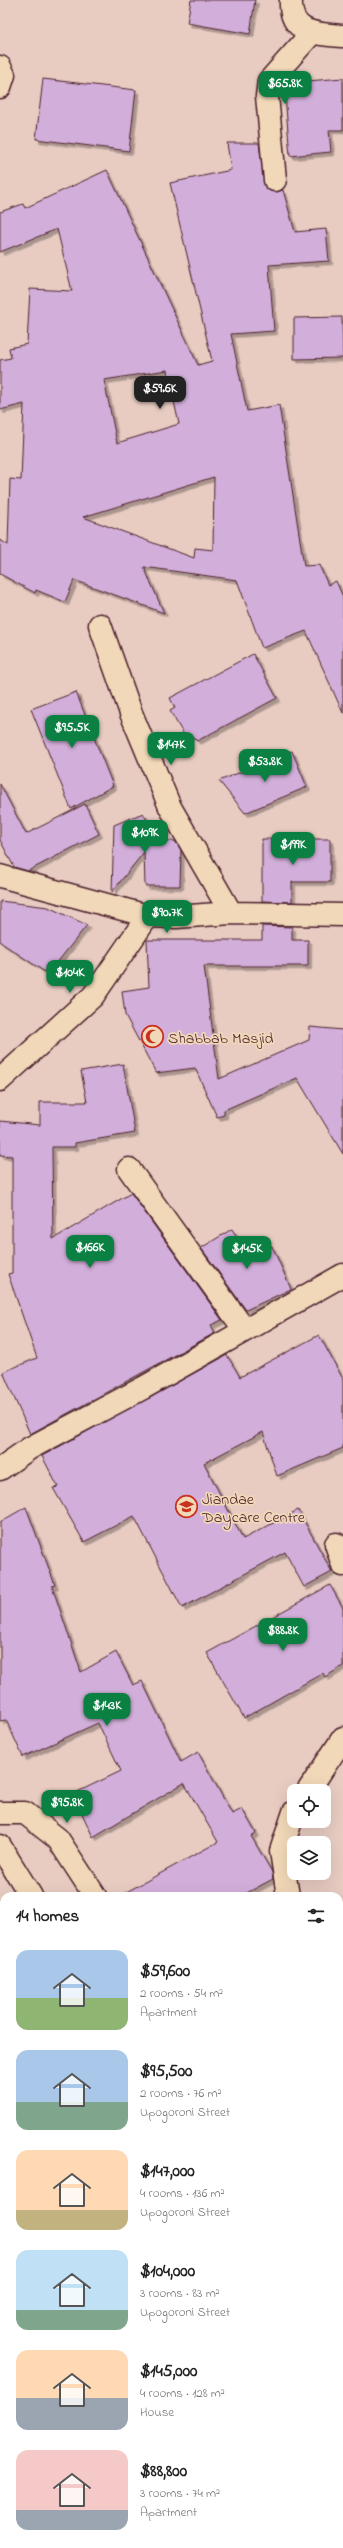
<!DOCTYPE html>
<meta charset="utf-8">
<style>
:root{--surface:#fff;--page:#f6f6f6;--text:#222;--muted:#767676;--accent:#0b8043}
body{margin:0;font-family:"Indie Flower",sans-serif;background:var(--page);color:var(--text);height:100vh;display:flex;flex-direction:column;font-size:15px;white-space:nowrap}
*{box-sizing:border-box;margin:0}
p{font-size:13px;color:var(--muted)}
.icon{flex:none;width:22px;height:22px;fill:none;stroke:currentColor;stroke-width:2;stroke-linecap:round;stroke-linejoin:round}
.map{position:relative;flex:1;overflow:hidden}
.details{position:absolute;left:0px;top:1892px;width:343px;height:656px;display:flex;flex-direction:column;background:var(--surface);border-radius:12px 12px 0 0;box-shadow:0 4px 16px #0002}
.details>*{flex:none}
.controls{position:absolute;left:287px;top:1784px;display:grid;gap:8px}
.controls a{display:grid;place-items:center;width:44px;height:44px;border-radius:8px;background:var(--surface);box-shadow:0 4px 16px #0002;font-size:20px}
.price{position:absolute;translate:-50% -34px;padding:0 9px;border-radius:8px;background:var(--accent);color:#fff;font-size:13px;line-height:26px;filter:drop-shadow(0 1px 2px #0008)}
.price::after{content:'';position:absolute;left:50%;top:24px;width:12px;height:9px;margin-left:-6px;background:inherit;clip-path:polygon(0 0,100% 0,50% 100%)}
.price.on{background:#222;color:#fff}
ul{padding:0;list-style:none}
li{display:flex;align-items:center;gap:12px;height:100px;padding:0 16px}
li span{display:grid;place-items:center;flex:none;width:112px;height:80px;border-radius:12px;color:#555}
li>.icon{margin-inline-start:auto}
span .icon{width:48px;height:48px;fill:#fffc;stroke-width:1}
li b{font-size:17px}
h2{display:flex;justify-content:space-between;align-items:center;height:48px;padding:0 16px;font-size:17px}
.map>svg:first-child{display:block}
.building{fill:#d2afda;stroke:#4a1f2b;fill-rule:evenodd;filter:url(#shadow)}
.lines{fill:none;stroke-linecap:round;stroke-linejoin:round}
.minor-casing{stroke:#4a1f2b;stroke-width:25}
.minor{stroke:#f1d8b8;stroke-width:22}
.labels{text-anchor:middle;stroke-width:3.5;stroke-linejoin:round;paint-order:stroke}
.poi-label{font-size:16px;fill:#4a1f2b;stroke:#f1d8b8;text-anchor:start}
</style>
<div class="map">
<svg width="343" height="2548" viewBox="0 0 343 2548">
<defs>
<filter id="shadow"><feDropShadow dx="3.5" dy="3.5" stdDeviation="0" flood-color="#0004"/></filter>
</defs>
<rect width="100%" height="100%" fill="#e8ccc2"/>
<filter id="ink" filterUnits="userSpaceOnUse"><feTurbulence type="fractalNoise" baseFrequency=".025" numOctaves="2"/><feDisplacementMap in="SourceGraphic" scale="8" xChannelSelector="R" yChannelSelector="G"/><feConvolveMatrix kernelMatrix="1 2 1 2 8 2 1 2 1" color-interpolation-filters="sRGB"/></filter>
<g filter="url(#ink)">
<path class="building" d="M 191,0 L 255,0 L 250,34 L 187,23 Z
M 343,78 L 343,130 L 329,130 L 331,152 L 290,156 L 284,83 Z
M 43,79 L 136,90 L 129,151 L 36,139 Z
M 227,143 L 259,143 L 265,187 L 276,192 L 283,190 L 295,232 L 326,229 L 329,261 L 269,265 L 274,331 L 231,334 L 247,411 L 279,405 L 304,566 L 319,565 L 328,585 L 336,581 L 343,597 L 343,713 L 306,631 L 262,648 L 237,580 L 144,567 L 164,613 L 74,580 L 65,602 L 36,590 L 35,593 L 0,574 L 0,540 L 8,545 L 10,479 L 21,480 L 24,404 L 0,410 L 0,360 L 11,358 L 9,348 L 27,344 L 30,289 L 72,291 L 57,229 L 0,252 L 0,212 L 23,204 L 25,208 L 107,170 L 198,365 L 212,361 L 170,183 L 231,170 ZM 167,370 L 179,424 L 117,443 L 104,380 ZM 214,477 L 213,550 L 195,548 L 194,558 L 83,517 Z
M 342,317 L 343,358 L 294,359 L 294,318 Z
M 253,654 L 277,698 L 197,741 L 191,735 L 184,735 L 170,711 L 175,708 L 170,698 Z
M 76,692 L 113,786 L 71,809 L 31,709 Z
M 292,751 L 307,787 L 245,813 L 219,781 Z
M 0,784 L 26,834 L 85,804 L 99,834 L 28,871 L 14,867 L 0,840 Z
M 143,813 L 156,837 L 153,841 L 175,841 L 181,850 L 180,886 L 145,886 L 144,852 L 112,892 L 114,825 Z
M 262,839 L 330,839 L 330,882 L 292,882 L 292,902 L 262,901 Z
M 0,901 L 48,907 L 87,925 L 48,974 L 0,942 Z
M 262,926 L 292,927 L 292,940 L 308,940 L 308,966 L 204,966 L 219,1079 L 309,1040 L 310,1027 L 343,1030 L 343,1154 L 297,1078 L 224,1110 L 224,1115 L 217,1117 L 195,1068 L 156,1073 L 125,1015 L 122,991 L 149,987 L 147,940 L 262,940 Z
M 123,1064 L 135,1133 L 75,1143 L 75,1147 L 52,1147 L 53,1239 L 131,1193 L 222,1320 L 211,1325 L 215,1333 L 30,1434 L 3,1372 L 37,1358 L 8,1274 L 12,1273 L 12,1156 L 0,1155 L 0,1121 L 40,1125 L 40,1102 L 87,1102 L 81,1071 Z
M 232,1229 L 249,1256 L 272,1246 L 291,1289 L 246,1310 L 201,1248 Z
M 319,1335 L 343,1379 L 343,1448 L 277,1476 L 263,1432 L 204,1463 L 243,1539 L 298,1510 L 332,1572 L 304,1587 L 285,1552 L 182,1608 L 134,1516 L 84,1542 L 53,1488 L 58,1487 L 42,1456 L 227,1355 L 240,1377 Z
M 26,1507 L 55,1585 L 52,1586 L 81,1672 L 116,1652 L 133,1685 L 142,1681 L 181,1762 L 198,1752 L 232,1814 L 242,1809 L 256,1833 L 251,1836 L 272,1872 L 273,1879 L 241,1896 L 119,1896 L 218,1842 L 184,1783 L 93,1837 L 73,1794 L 121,1771 L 98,1723 L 23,1757 L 6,1720 L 0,1721 L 0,1522 Z
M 330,1585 L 343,1608 L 343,1666 L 325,1677 L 323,1673 L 244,1718 L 207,1653 Z"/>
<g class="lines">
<defs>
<path id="minor" d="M 291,0 C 289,34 317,34 343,36
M 0,67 L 4,75 L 0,87
M 275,180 L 267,96 L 269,81 L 311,34
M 100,625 L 131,713 L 170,807 L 231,913
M 0,876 L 148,916 L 176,917 L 231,913 L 343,915
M 0,1080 L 93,996 L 148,916
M 129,1169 L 244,1329
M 0,1469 L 30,1448 L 143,1388 L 343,1275
M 336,1544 L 343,1565
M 308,1791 L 343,1738
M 0,1813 L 25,1813 L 58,1839 L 95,1896
M 0,1846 L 31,1896
M 288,1896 L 281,1851 L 294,1812
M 339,2016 L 343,2025
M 0,2139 L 4,2137
M 339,2400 L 343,2407
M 0,2472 L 4,2470
M 223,2544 L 225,2548"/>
</defs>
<use href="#minor" class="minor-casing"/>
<use href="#minor" class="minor"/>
</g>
</g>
<defs>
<symbol id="mosque-ring" viewBox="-11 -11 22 22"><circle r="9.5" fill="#f1d8b8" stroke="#c8321e" stroke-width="1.5"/><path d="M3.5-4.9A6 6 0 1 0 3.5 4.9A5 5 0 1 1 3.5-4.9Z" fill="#c8321e"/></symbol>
<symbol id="school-ring" viewBox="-11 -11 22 22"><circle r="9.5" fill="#f1d8b8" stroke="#c8321e" stroke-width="1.5"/><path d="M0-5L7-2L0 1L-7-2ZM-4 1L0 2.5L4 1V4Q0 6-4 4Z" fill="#c8321e"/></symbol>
</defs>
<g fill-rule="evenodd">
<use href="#mosque-ring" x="140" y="1024" width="25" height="25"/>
<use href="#school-ring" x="174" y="1494" width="25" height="25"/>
</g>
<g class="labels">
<g class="poi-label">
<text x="168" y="1043">Shabbab Masjid</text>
<text x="202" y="1504">Jiandae<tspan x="202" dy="18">Daycare Centre</tspan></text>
</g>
</g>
</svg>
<div class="controls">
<a><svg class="icon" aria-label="locate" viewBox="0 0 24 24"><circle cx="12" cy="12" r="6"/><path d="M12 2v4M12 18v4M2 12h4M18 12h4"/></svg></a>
<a><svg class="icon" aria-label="layers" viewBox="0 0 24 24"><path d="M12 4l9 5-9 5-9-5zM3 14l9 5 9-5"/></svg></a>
</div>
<b class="price" style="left:285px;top:105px">$65.8K</b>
<b class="price on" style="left:160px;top:410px">$59.6K</b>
<b class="price" style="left:72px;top:749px">$95.5K</b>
<b class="price" style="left:171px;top:766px">$147K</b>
<b class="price" style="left:265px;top:783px">$53.8K</b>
<b class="price" style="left:145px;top:854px">$109K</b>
<b class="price" style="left:293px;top:866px">$199K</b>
<b class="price" style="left:167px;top:934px">$90.7K</b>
<b class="price" style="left:70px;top:994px">$104K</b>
<b class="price" style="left:90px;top:1269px">$166K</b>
<b class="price" style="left:247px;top:1270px">$145K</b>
<b class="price" style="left:283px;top:1652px">$88.8K</b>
<b class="price" style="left:107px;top:1727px">$143K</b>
<b class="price" style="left:67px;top:1824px">$95.8K</b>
<section class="details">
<h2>14 homes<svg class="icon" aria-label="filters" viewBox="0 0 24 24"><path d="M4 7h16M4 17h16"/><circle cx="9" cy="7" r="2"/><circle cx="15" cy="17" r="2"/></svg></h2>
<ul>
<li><span style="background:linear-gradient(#a9c7e8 60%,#8fb573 0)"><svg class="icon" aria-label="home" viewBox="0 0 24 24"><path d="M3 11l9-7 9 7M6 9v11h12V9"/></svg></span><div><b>$59,600</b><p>2 rooms · 54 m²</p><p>Apartment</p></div></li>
<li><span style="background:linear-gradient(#a9c7e8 65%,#7fa58c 0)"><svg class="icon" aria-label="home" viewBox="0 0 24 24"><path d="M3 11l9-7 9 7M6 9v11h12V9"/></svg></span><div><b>$95,500</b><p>2 rooms · 76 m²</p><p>Upogoroni Street</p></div></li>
<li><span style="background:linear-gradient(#ffd9b3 75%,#c2b280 0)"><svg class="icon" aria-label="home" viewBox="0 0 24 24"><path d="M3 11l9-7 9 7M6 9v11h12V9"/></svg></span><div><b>$147,000</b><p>4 rooms · 136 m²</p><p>Upogoroni Street</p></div></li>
<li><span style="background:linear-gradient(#bfe0f5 75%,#7fa58c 0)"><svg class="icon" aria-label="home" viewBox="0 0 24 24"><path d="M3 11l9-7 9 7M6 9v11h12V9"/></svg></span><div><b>$104,000</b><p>3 rooms · 83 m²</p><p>Upogoroni Street</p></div></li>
<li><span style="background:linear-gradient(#ffd9b3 60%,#9aa5b1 0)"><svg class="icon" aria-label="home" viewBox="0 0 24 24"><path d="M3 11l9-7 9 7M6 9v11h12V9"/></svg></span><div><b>$145,000</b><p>4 rooms · 128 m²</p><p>House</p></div></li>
<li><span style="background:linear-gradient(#f6c9c9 75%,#9aa5b1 0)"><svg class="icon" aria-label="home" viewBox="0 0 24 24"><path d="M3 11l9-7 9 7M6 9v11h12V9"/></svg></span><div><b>$88,800</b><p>3 rooms · 74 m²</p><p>Apartment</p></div></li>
</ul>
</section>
</div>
